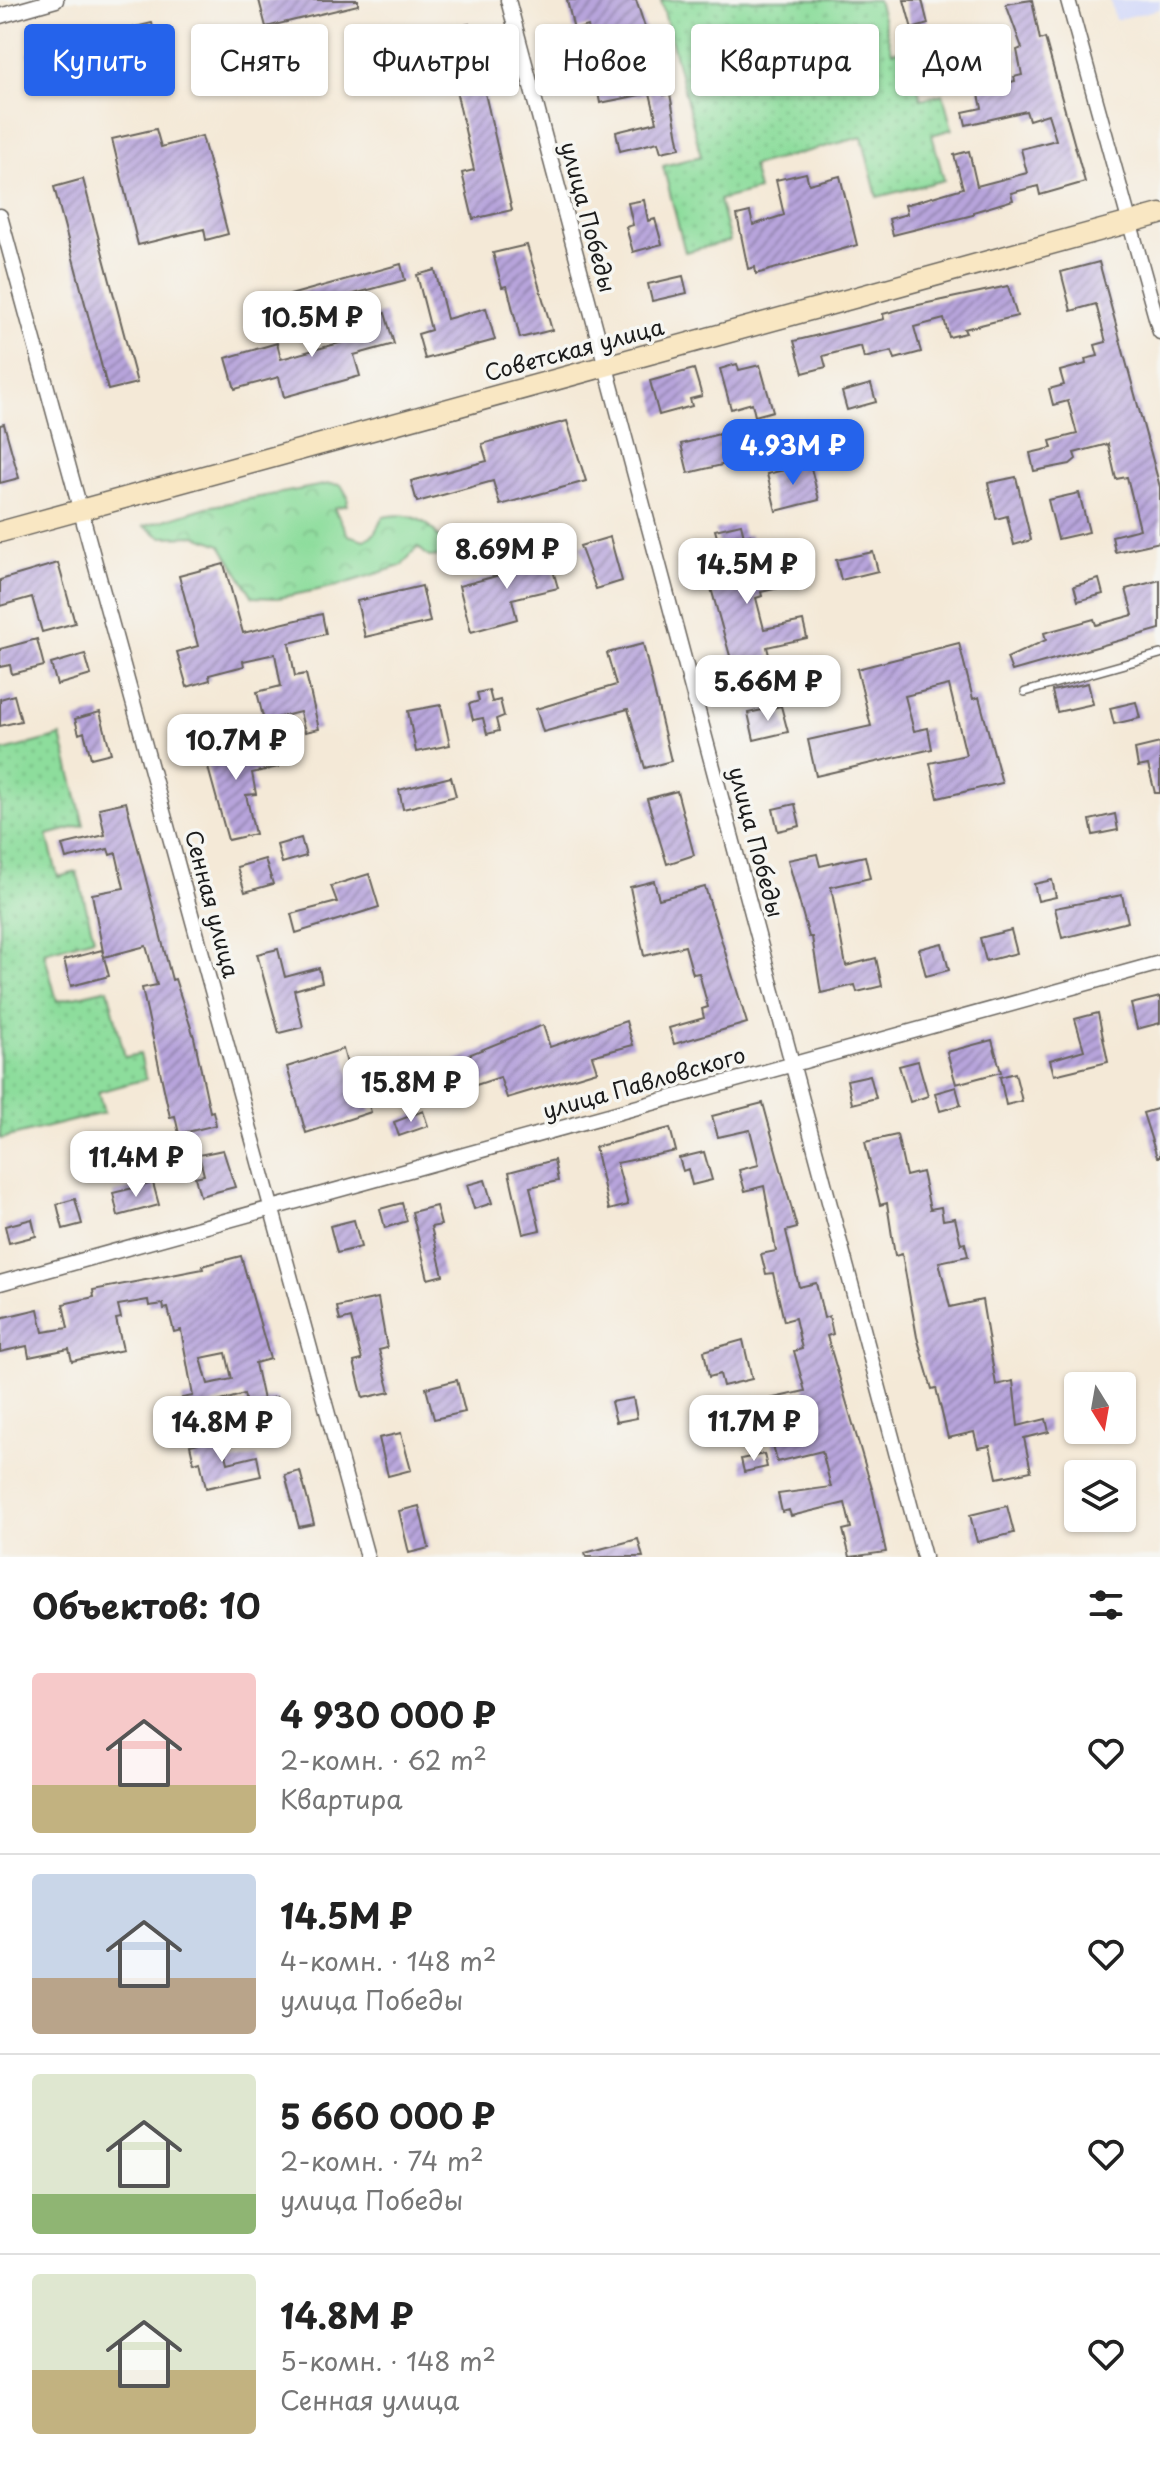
<!DOCTYPE html>
<html lang="ru">
<meta charset="utf-8">
<style>
:root{--surface:#fff;--page:#f6f6f6;--text:#222;--muted:#767676;--line:#e0e0e0;--accent:#2563eb}
body{margin:0;font-family:"Playpen Sans",sans-serif;background:var(--page);color:var(--text);height:100vh;display:flex;flex-direction:column;font-size:30px;white-space:nowrap}
*{box-sizing:border-box;margin:0}
p{font-size:26px;color:var(--muted)}
.icon{flex:none;width:44px;height:44px;fill:none;stroke:currentColor;stroke-width:2;stroke-linecap:round;stroke-linejoin:round}
.map{position:relative;height:1557px;overflow:hidden}
.sheet{display:flex;flex-direction:column;background:var(--surface);flex:1}
.sheet>*{flex:none}
.top-card{position:absolute;left:24px;top:24px;width:1112px;height:72px;display:flex;gap:16px}
.needle{width:52px;rotate:169deg}
.fabs{position:absolute;left:1064px;top:1372px;display:grid;gap:16px}
.fabs a{display:grid;place-items:center;width:72px;height:72px;border-radius:8px;background:var(--surface);box-shadow:0 2px 6px #0004;font-size:40px}
.price{position:absolute;translate:-50% -68px;padding:0 18px;border-radius:16px;background:#fff;color:#222;font-size:26px;line-height:52px;filter:drop-shadow(0 2px 4px #0008)}
.price::after{content:'';position:absolute;left:50%;top:48px;width:24px;height:18px;margin-left:-12px;background:inherit;clip-path:polygon(0 0,100% 0,50% 100%)}
.price.on{background:var(--accent);color:#fff}
ul{padding:0;list-style:none}
li{display:flex;align-items:center;gap:24px;height:200px;padding:0 32px}
li+li{border-top:2px solid var(--line)}
li span{display:grid;place-items:center;flex:none;width:224px;height:160px;border-radius:8px;color:#555}
li>.icon{margin-inline-start:auto}
span .icon{width:96px;height:96px;fill:#fffc;stroke-width:1}
li b{font-size:34px}
h2{display:flex;justify-content:space-between;align-items:center;height:96px;padding:0 32px;font-size:34px}
.pill{padding:0 28px;border-radius:8px;background:var(--surface);box-shadow:0 2px 6px #0004;font-size:28px;line-height:72px}
.pill.on{background:var(--accent);color:#fff}
.map>svg:first-child{display:block}
.built{fill:#d3d9f9}
.park{fill:url(#park-crowns);stroke:#547c5c;stroke-width:2}
.garden{fill:url(#garden-dots);stroke:#547c5c;stroke-width:2}
.building{fill:url(#building-hatch);fill-rule:evenodd}
.lines{fill:none;stroke-linecap:round;stroke-linejoin:round}
.lane-casing{stroke:#68645d;stroke-width:10}
.street-casing{stroke:#68645d;stroke-width:17}
.secondary-casing{stroke:#68645d;stroke-width:23}
.lane{stroke:#fff;stroke-width:7}
.street{stroke:#fff;stroke-width:14}
.secondary{stroke:#f9e7c3;stroke-width:20}
.labels{text-anchor:middle;stroke-width:7;stroke-linejoin:round;paint-order:stroke}
.street-label{font-size:22px;fill:#1c1c1c;stroke:#f6f6f2}
</style>
<div class="map">
<svg width="1160" height="1557" viewBox="0 0 1160 1557">
<defs>
<pattern id="park-crowns" width="20" height="18" patternUnits="userSpaceOnUse" patternTransform="scale(2)"><rect width="20" height="18" fill="#8ddd9c"/><path d="M2 6a3 3 0 1 1 6 0M12 15a3 3 0 1 1 6 0" fill="none" stroke="#79bd86"/></pattern>
<pattern id="garden-dots" width="8" height="8" patternUnits="userSpaceOnUse" patternTransform="scale(2)"><rect width="8" height="8" fill="#8ddd9c"/><path d="M2 2h.1M6 6h.1" fill="none" stroke="#79bd86" stroke-width="1.8" stroke-linecap="round"/></pattern>
<pattern id="building-hatch" width="6" height="6" patternUnits="userSpaceOnUse" patternTransform="scale(2)"><rect width="6" height="6" fill="#b7a4db"/><path d="M-1 1l2-2M0 6l6-6M5 7l2-2" fill="none" stroke="#9485b1"/></pattern>
</defs>
<rect width="100%" height="100%" fill="#f6f6f2"/>
<filter id="ink" filterUnits="userSpaceOnUse"><feTurbulence type="fractalNoise" baseFrequency=".0125" numOctaves="2"/><feDisplacementMap in="SourceGraphic" scale="16" xChannelSelector="R" yChannelSelector="G"/><feConvolveMatrix kernelMatrix="1 2 1 2 8 2 1 2 1" color-interpolation-filters="sRGB"/></filter>
<filter id="wash" filterUnits="userSpaceOnUse"><feTurbulence type="fractalNoise" baseFrequency=".006" numOctaves="4" result="noise"/><feDisplacementMap in="SourceGraphic" scale="32" xChannelSelector="R" yChannelSelector="G"/><feGaussianBlur stdDeviation="1.8" result="paint"/><feColorMatrix in="noise" values="0 0 0 0 0 0 0 0 0 0 0 0 0 0 0 0 0 1.4 0 .05"/><feComposite in="paint" operator="in"/></filter>
<g filter="url(#wash)">
<rect width="100%" height="100%" fill="#f4e9d7"/>
<path class="built" d="M 1110,0 L 1160,0 L 1160,9 L 1115,20 Z"/>
<path class="park" d="M 329,484 L 341,485 L 348,497 L 347,505 L 334,508 L 348,535 L 364,540 L 374,534 L 383,517 C 410,511 433,521 444,547 L 440,556 L 429,557 L 418,547 L 401,566 L 337,586 L 278,598 L 253,597 L 221,545 L 197,536 L 161,537 L 144,526 L 207,507 Z"/>
<path class="garden" d="M 661,0 L 878,0 L 892,52 L 908,48 L 921,99 L 943,94 L 952,129 L 932,135 L 944,180 L 877,197 L 862,137 L 752,166 L 758,190 L 719,200 L 730,241 L 685,252 L 663,166 L 701,156 Z
M 61,736 L 84,825 L 47,835 L 58,877 L 77,872 L 94,938 L 44,952 L 57,1001 L 108,989 L 125,1057 L 140,1054 L 146,1079 L 98,1092 L 104,1113 L 0,1139 L 0,752 Z"/>
<g id="blocks">
<path class="building" d="M 259,0 L 358,0 L 358,5 L 266,27 Z
M 567,0 L 636,0 L 648,36 L 653,72 L 659,71 L 664,95 L 670,94 L 680,148 L 661,152 L 658,142 L 620,151 L 616,132 L 657,122 L 650,93 L 600,103 L 596,82 L 601,82 L 588,26 L 574,30 Z
M 904,0 L 922,0 L 928,24 L 912,29 Z
M 1032,0 L 1040,40 L 1045,38 L 1085,182 L 1040,195 L 1038,186 L 1011,193 L 1013,200 L 973,212 L 973,215 L 893,235 L 889,219 L 907,214 L 905,205 L 963,188 L 954,155 L 969,151 L 977,186 L 1027,173 L 1021,149 L 1056,140 L 1048,114 L 1029,120 L 1026,111 L 966,125 L 963,112 L 982,108 L 978,90 L 1015,81 L 1014,77 L 1022,75 L 1017,50 L 1022,48 L 1006,4 Z
M 152,23 L 161,59 L 37,89 L 28,53 Z
M 469,24 L 512,210 L 473,219 L 462,173 L 474,170 L 452,72 L 436,76 L 426,34 Z
M 974,41 L 980,61 L 933,75 L 928,56 Z
M 156,129 L 161,147 L 202,136 L 228,234 L 206,240 L 204,229 L 138,245 L 112,139 Z
M 806,173 L 809,184 L 840,176 L 857,245 L 756,274 L 755,267 L 748,269 L 737,215 L 750,212 L 753,225 L 784,215 L 776,180 Z
M 83,179 L 137,383 L 108,390 L 54,187 Z
M 644,200 L 648,221 L 655,219 L 662,244 L 633,252 L 626,227 L 633,225 L 628,203 Z
M 527,245 L 552,330 L 520,338 L 507,286 L 502,287 L 493,253 Z
M 1099,262 L 1160,487 L 1160,542 L 1115,552 L 1112,536 L 1140,529 L 1127,477 L 1116,479 L 1108,444 L 1074,453 L 1076,459 L 1070,464 L 1034,471 L 1030,453 L 1052,448 L 1050,441 L 1077,434 L 1068,401 L 1053,405 L 1049,389 L 1064,385 L 1060,371 L 1086,364 L 1085,359 L 1098,356 L 1095,345 L 1106,342 L 1096,304 L 1071,311 L 1061,272 Z
M 401,264 L 405,280 L 263,319 L 258,304 Z
M 435,270 L 447,319 L 486,308 L 495,340 L 425,359 L 418,334 L 431,330 L 417,275 Z
M 683,276 L 687,293 L 652,301 L 648,284 Z
M 1008,286 L 1017,316 L 964,329 L 966,333 L 949,337 L 944,319 L 914,327 L 921,352 L 895,359 L 892,351 L 864,358 L 861,346 L 823,356 L 826,367 L 803,373 L 794,341 L 884,319 L 883,314 L 909,307 Z
M 385,313 L 394,344 L 354,355 L 360,376 L 284,397 L 279,377 L 235,389 L 226,358 L 277,343 L 281,359 L 343,342 L 338,326 Z
M 737,364 L 739,370 L 760,365 L 773,411 L 755,416 L 752,403 L 731,409 L 720,369 Z
M 694,369 L 702,396 L 690,399 L 692,406 L 659,415 L 650,381 Z
M 871,384 L 876,402 L 847,410 L 842,392 Z
M 567,421 L 586,481 L 500,505 L 493,481 L 417,502 L 411,481 L 487,461 L 482,444 Z
M 4,424 L 19,478 L 0,483 L 0,425 Z
M 719,434 L 726,464 L 688,473 L 681,444 Z
M 810,464 L 819,500 L 776,511 L 767,474 Z
M 1016,477 L 1031,540 L 1014,545 L 1007,516 L 996,519 L 988,483 Z
M 1079,493 L 1089,532 L 1058,539 L 1048,500 Z
M 741,524 L 744,536 L 750,535 L 761,576 L 793,569 L 796,584 L 761,592 L 762,596 L 756,598 L 764,629 L 803,621 L 807,638 L 767,647 L 775,679 L 739,688 L 702,556 L 721,551 L 715,530 Z
M 610,537 L 622,581 L 596,589 L 580,546 Z
M 547,549 L 558,588 L 512,599 L 517,619 L 471,632 L 459,586 L 519,570 L 516,556 Z
M 873,552 L 878,571 L 841,580 L 836,560 Z
M 58,563 L 75,623 L 42,632 L 32,597 L 0,606 L 0,580 Z
M 224,564 L 243,633 L 322,614 L 326,634 L 289,643 L 295,676 L 306,674 L 319,729 L 305,732 L 300,712 L 264,721 L 257,692 L 281,686 L 275,654 L 243,661 L 244,666 L 209,675 L 210,680 L 187,687 L 177,652 L 198,646 L 179,576 Z
M 1099,579 L 1103,594 L 1078,601 L 1074,586 Z
M 1160,580 L 1160,629 L 1012,671 L 1007,658 L 1046,640 L 1044,633 L 1094,619 L 1096,625 L 1133,615 L 1126,589 Z
M 422,586 L 430,622 L 365,637 L 357,601 Z
M 37,639 L 44,666 L 12,674 L 10,665 L 0,667 L 0,649 Z
M 959,643 L 973,699 L 979,697 L 1002,783 L 938,798 L 930,763 L 966,755 L 949,685 L 905,696 L 914,731 L 928,728 L 932,749 L 816,776 L 808,740 L 871,726 L 857,669 Z
M 643,644 L 671,761 L 645,768 L 628,709 L 543,732 L 536,709 L 616,685 L 607,653 Z
M 85,654 L 91,675 L 57,685 L 51,664 Z
M 1088,683 L 1093,704 L 1057,712 L 1052,691 Z
M 489,690 L 492,702 L 500,700 L 504,716 L 496,719 L 499,731 L 487,734 L 483,718 L 473,720 L 469,704 L 479,701 L 477,693 Z
M 14,695 L 21,721 L 0,726 L 0,699 Z
M 1136,702 L 1140,718 L 1114,724 L 1110,708 Z
M 441,705 L 450,745 L 416,752 L 408,711 Z
M 781,706 L 788,732 L 754,740 L 748,713 Z
M 100,712 L 111,753 L 91,758 L 84,732 L 79,734 L 75,719 Z
M 228,735 L 233,755 L 273,745 L 278,767 L 252,773 L 256,794 L 246,795 L 255,834 L 228,840 L 201,742 Z
M 1160,743 L 1160,793 L 1155,793 L 1148,765 L 1138,767 L 1135,749 Z
M 451,777 L 456,796 L 403,809 L 399,790 Z
M 677,791 L 694,855 L 667,864 L 647,799 Z
M 126,802 L 172,980 L 175,979 L 194,1037 L 210,1112 L 213,1111 L 216,1125 L 179,1134 L 175,1116 L 170,1117 L 142,988 L 157,985 L 146,946 L 104,957 L 92,894 L 124,888 L 116,853 L 110,855 L 108,849 L 66,859 L 62,845 L 105,835 L 99,808 Z
M 795,804 L 800,826 L 778,831 L 773,809 Z
M 1115,814 L 1118,830 L 1093,835 L 1090,820 Z
M 301,838 L 306,856 L 282,863 L 277,845 Z
M 817,854 L 820,866 L 865,856 L 870,878 L 831,887 L 846,966 L 876,958 L 882,986 L 857,992 L 855,985 L 821,993 L 812,937 L 809,937 L 788,860 Z
M 265,859 L 273,884 L 245,892 L 237,867 Z
M 369,874 L 379,907 L 296,933 L 291,914 L 337,902 L 331,886 Z
M 1052,880 L 1056,897 L 1038,901 L 1034,884 Z
M 654,881 L 659,899 L 705,887 L 747,1023 L 674,1044 L 669,1028 L 704,1018 L 702,1009 L 708,1007 L 699,973 L 693,974 L 685,946 L 644,956 L 630,887 Z
M 1122,895 L 1128,922 L 1062,938 L 1055,908 Z
M 1011,930 L 1017,953 L 986,961 L 980,938 Z
M 942,943 L 949,970 L 926,976 L 919,949 Z
M 278,949 L 285,977 L 319,968 L 322,982 L 294,990 L 303,1027 L 279,1033 L 257,954 Z
M 102,950 L 109,976 L 71,986 L 64,960 Z
M 1160,997 L 1160,1023 L 1137,1029 L 1131,1004 Z
M 1098,1013 L 1108,1062 L 1054,1075 L 1050,1060 L 1084,1050 L 1075,1019 Z
M 626,1021 L 633,1045 L 592,1056 L 597,1071 L 507,1098 L 500,1077 L 461,1090 L 451,1062 L 543,1025 L 550,1047 Z
M 992,1040 L 1001,1072 L 956,1084 L 947,1052 Z
M 343,1049 L 354,1089 L 363,1086 L 371,1112 L 306,1133 L 287,1067 Z
M 918,1061 L 928,1096 L 910,1102 L 899,1066 Z
M 1015,1073 L 1022,1101 L 1006,1105 L 1000,1077 Z
M 870,1075 L 876,1098 L 852,1104 L 847,1080 Z
M 956,1087 L 961,1105 L 940,1111 L 935,1093 Z
M 763,1103 L 797,1228 L 786,1231 L 799,1287 L 816,1283 L 824,1318 L 829,1316 L 833,1334 L 827,1336 L 873,1492 L 886,1552 L 850,1557 L 843,1530 L 851,1528 L 845,1503 L 791,1516 L 789,1510 L 782,1512 L 778,1494 L 831,1487 L 822,1451 L 777,1462 L 767,1418 L 772,1417 L 769,1399 L 805,1391 L 794,1351 L 802,1349 L 795,1318 L 784,1321 L 773,1273 L 766,1274 L 761,1254 L 776,1251 L 764,1186 L 745,1191 L 739,1170 L 759,1165 L 750,1130 L 718,1137 L 712,1116 Z
M 1160,1108 L 1160,1157 L 1157,1157 L 1143,1113 Z
M 423,1111 L 428,1126 L 399,1136 L 394,1122 Z
M 670,1128 L 676,1151 L 617,1163 L 628,1205 L 609,1210 L 595,1147 Z
M 897,1135 L 906,1176 L 922,1172 L 930,1209 L 941,1207 L 943,1220 L 955,1218 L 961,1244 L 965,1243 L 968,1256 L 939,1262 L 950,1307 L 982,1300 L 996,1385 L 1013,1381 L 1018,1426 L 1046,1419 L 1049,1432 L 1024,1438 L 1031,1471 L 997,1478 L 990,1446 L 978,1448 L 974,1432 L 948,1438 L 936,1388 L 932,1389 L 917,1337 L 902,1254 L 895,1256 L 887,1203 L 880,1205 L 865,1142 Z
M 223,1150 L 235,1187 L 200,1196 L 195,1177 L 204,1175 L 199,1155 Z
M 704,1152 L 712,1180 L 692,1185 L 688,1169 L 683,1171 L 679,1158 Z
M 554,1160 L 558,1181 L 530,1187 L 540,1230 L 523,1234 L 509,1172 Z
M 485,1180 L 492,1203 L 474,1209 L 467,1185 Z
M 153,1183 L 159,1205 L 118,1216 L 113,1193 Z
M 75,1199 L 82,1224 L 63,1229 L 57,1204 Z
M 402,1203 L 407,1221 L 385,1228 L 380,1209 Z
M 436,1206 L 441,1225 L 431,1227 L 443,1275 L 428,1279 L 412,1212 Z
M 32,1219 L 36,1236 L 9,1243 L 5,1226 Z
M 354,1220 L 361,1247 L 337,1253 L 330,1226 Z
M 241,1256 L 270,1359 L 255,1363 L 263,1400 L 276,1397 L 280,1415 L 250,1421 L 244,1394 L 185,1412 L 182,1398 L 193,1396 L 181,1330 L 174,1332 L 168,1308 L 164,1309 L 163,1304 L 149,1306 L 148,1300 L 118,1305 L 121,1318 L 116,1319 L 123,1350 L 72,1361 L 69,1349 L 29,1357 L 27,1346 L 0,1352 L 0,1318 L 38,1309 L 43,1332 L 68,1328 L 63,1304 L 94,1297 L 93,1290 L 203,1269 L 202,1266 ZM 226,1353 L 232,1379 L 208,1384 L 201,1358 Z
M 378,1298 L 387,1348 L 379,1350 L 390,1392 L 363,1398 L 354,1362 L 362,1360 L 351,1318 L 340,1321 L 337,1307 Z
M 743,1340 L 752,1379 L 723,1386 L 720,1374 L 709,1377 L 704,1351 Z
M 457,1380 L 465,1412 L 434,1419 L 426,1388 Z
M 633,1398 L 637,1418 L 616,1422 L 611,1402 Z
M 401,1433 L 411,1470 L 388,1476 L 379,1438 Z
M 222,1438 L 228,1463 L 257,1456 L 261,1476 L 206,1488 L 200,1461 L 194,1463 L 190,1445 Z
M 764,1454 L 767,1467 L 744,1472 L 741,1459 Z
M 300,1471 L 314,1524 L 299,1527 L 285,1475 Z
M 419,1506 L 429,1548 L 409,1553 L 399,1511 Z
M 1007,1506 L 1014,1533 L 977,1542 L 970,1515 Z
M 638,1539 L 643,1557 L 586,1557 L 585,1553 Z"/>
</g>
</g>
<g filter="url(#ink)">
<use href="#blocks" fill-opacity="0" stroke="#68645d" stroke-width="2"/>
<g class="lines">
<defs>
<path id="lane" d="M 1025,692 L 1160,654"/>
<path id="street" d="M 508,0 L 924,1557
M 1068,0 L 1160,332
M 0,16 L 56,0
M 0,216 L 367,1557
M 0,1283 L 1160,963"/>
<path id="secondary" d="M 0,532 L 1160,214"/>
</defs>
<use href="#lane" class="lane-casing"/>
<use href="#street" class="street-casing"/>
<use href="#secondary" class="secondary-casing"/>
<use href="#lane" class="lane"/>
<use href="#street" class="street"/>
<use href="#secondary" class="secondary"/>
</g>
</g>
<g class="labels">
<g class="street-label">
<text transform="translate(588 217) rotate(75)" y="8">улица Победы</text>
<text transform="translate(574 350) rotate(-15)" y="8">Советская улица</text>
<text transform="translate(756 842) rotate(75)" y="8">улица Победы</text>
<text transform="translate(212 904) rotate(75)" y="8">Сенная улица</text>
<text transform="translate(644 1083) rotate(-16)" y="8">улица Павловского</text>
</g>
</g>
</svg>
<div class="fabs">
<a><svg class="needle" viewBox="-14 -14 28 28"><path d="M0-13l5 13h-10z" fill="#e53935"/><path d="M0 13l5-13h-10z" fill="#767676"/></svg></a>
<a><svg class="icon" aria-label="layers" viewBox="0 0 24 24"><path d="M12 4l9 5-9 5-9-5zM3 14l9 5 9-5"/></svg></a>
</div>
<b class="price" style="left:312px;top:359px">10.5M ₽</b>
<b class="price on" style="left:793px;top:487px">4.93M ₽</b>
<b class="price" style="left:507px;top:591px">8.69M ₽</b>
<b class="price" style="left:747px;top:606px">14.5M ₽</b>
<b class="price" style="left:768px;top:723px">5.66M ₽</b>
<b class="price" style="left:236px;top:782px">10.7M ₽</b>
<b class="price" style="left:411px;top:1124px">15.8M ₽</b>
<b class="price" style="left:136px;top:1199px">11.4M ₽</b>
<b class="price" style="left:754px;top:1463px">11.7M ₽</b>
<b class="price" style="left:222px;top:1464px">14.8M ₽</b>
<div class="top-card">
<a class="pill on">Купить</a>
<a class="pill">Снять</a>
<a class="pill">Фильтры</a>
<a class="pill">Новое</a>
<a class="pill">Квартира</a>
<a class="pill">Дом</a>
</div>
</div>
<section class="sheet">
<h2>Объектов: 10<svg class="icon" aria-label="filters" viewBox="0 0 24 24"><path d="M4 7h16M4 17h16"/><circle cx="9" cy="7" r="2"/><circle cx="15" cy="17" r="2"/></svg></h2>
<ul>
<li><span style="background:linear-gradient(#f6c9c9 70%,#c2b280 0)"><svg class="icon" aria-label="home" viewBox="0 0 24 24"><path d="M3 11l9-7 9 7M6 9v11h12V9"/></svg></span><div><b>4 930 000 ₽</b><p>2-комн. · 62 m²</p><p>Квартира</p></div><svg class="icon" aria-label="heart" viewBox="0 0 24 24"><path d="M12 20l-8-8c-3-5 5-10 8-4 3-6 11-1 8 4z"/></svg></li>
<li><span style="background:linear-gradient(#c9d6e8 65%,#b9a48a 0)"><svg class="icon" aria-label="home" viewBox="0 0 24 24"><path d="M3 11l9-7 9 7M6 9v11h12V9"/></svg></span><div><b>14.5M ₽</b><p>4-комн. · 148 m²</p><p>улица Победы</p></div><svg class="icon" aria-label="heart" viewBox="0 0 24 24"><path d="M12 20l-8-8c-3-5 5-10 8-4 3-6 11-1 8 4z"/></svg></li>
<li><span style="background:linear-gradient(#dfe7d0 75%,#8fb573 0)"><svg class="icon" aria-label="home" viewBox="0 0 24 24"><path d="M3 11l9-7 9 7M6 9v11h12V9"/></svg></span><div><b>5 660 000 ₽</b><p>2-комн. · 74 m²</p><p>улица Победы</p></div><svg class="icon" aria-label="heart" viewBox="0 0 24 24"><path d="M12 20l-8-8c-3-5 5-10 8-4 3-6 11-1 8 4z"/></svg></li>
<li><span style="background:linear-gradient(#dfe7d0 60%,#c2b280 0)"><svg class="icon" aria-label="home" viewBox="0 0 24 24"><path d="M3 11l9-7 9 7M6 9v11h12V9"/></svg></span><div><b>14.8M ₽</b><p>5-комн. · 148 m²</p><p>Сенная улица</p></div><svg class="icon" aria-label="heart" viewBox="0 0 24 24"><path d="M12 20l-8-8c-3-5 5-10 8-4 3-6 11-1 8 4z"/></svg></li>
</ul>
</section>
